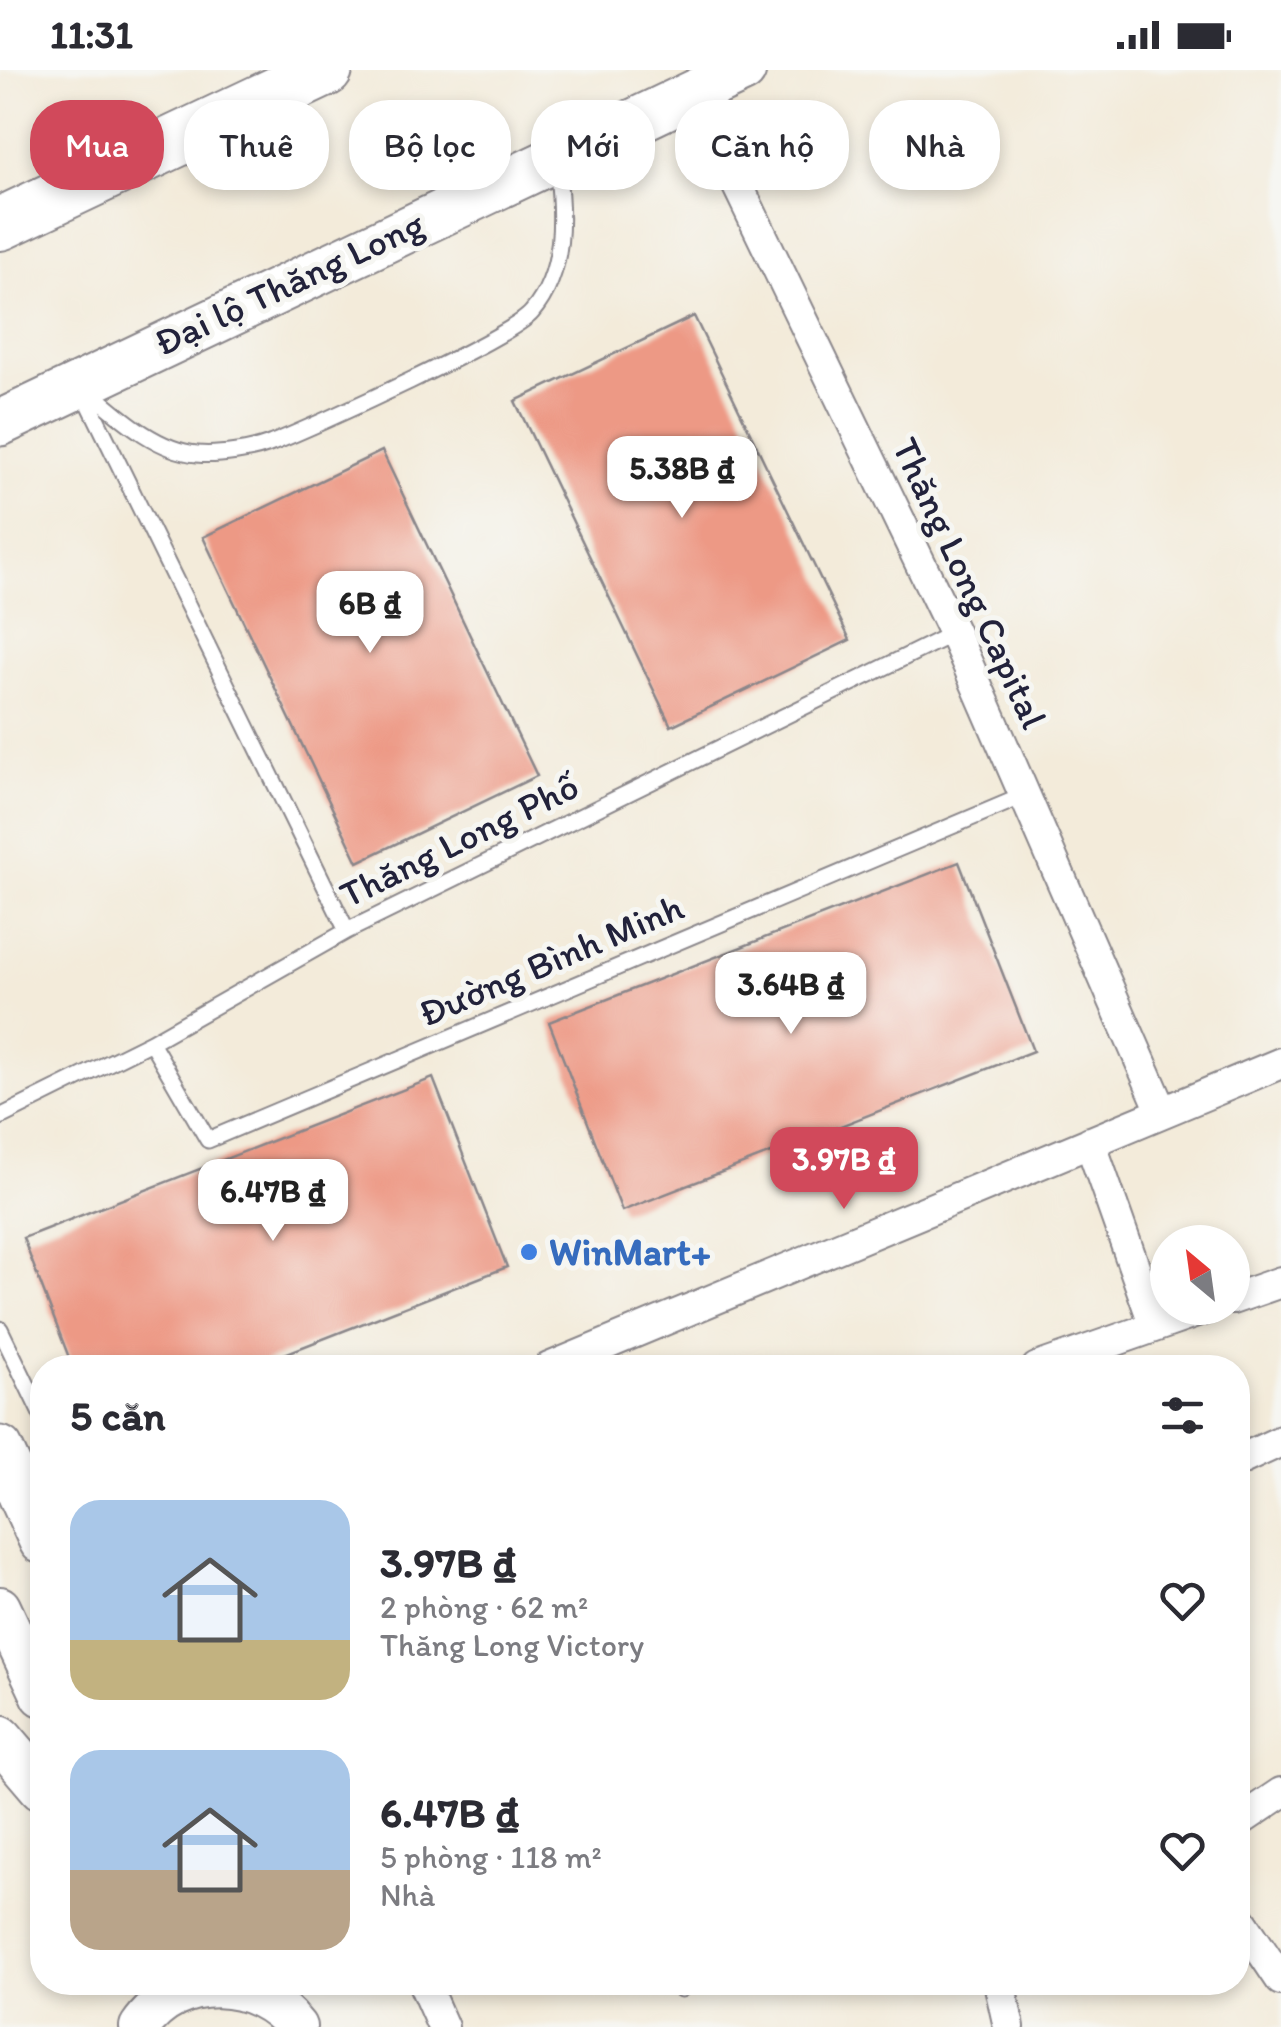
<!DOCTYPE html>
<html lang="vi">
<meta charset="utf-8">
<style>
:root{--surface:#fff;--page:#f2f2f3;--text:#2b2b33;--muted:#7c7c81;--accent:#d1495b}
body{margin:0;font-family:Itim,sans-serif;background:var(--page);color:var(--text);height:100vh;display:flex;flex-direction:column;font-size:38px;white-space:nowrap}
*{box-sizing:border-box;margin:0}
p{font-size:32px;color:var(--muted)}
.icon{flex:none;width:55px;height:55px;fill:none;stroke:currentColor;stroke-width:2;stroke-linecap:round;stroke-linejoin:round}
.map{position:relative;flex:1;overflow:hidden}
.panel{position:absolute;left:30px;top:1285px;width:1220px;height:640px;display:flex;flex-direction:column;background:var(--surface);border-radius:40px;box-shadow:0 5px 15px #0003}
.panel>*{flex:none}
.hud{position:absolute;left:30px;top:30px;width:1222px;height:90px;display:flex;gap:20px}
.needle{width:65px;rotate:331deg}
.fabs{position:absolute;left:1150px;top:1155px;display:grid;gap:20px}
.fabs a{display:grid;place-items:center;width:100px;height:100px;border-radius:50%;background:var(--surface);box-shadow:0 5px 15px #0003;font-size:50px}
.price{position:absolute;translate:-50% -85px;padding:0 22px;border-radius:20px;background:#fff;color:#222;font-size:32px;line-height:65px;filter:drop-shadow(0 2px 5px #0008)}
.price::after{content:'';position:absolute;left:50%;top:60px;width:30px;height:22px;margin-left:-15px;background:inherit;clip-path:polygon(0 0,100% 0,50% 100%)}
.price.active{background:var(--accent);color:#fff}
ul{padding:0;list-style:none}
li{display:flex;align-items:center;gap:30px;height:250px;padding:0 40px}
li span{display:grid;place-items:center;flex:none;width:280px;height:200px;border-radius:30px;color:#555}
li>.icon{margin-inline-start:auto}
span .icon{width:120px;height:120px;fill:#fffc;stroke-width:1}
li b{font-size:42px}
h2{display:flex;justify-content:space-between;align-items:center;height:120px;padding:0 40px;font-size:42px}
.tag{padding:0 35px;border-radius:40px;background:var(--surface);box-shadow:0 5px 15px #0003;font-size:35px;line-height:90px}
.tag.active{background:var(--accent);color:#fff}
.status{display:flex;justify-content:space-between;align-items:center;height:70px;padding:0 50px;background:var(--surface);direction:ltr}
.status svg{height:28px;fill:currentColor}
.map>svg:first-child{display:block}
.building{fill:#ed9985}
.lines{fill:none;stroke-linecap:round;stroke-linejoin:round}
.lane-casing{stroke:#8a868a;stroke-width:19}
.street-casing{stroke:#8a868a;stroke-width:34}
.secondary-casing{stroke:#8a868a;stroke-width:44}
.primary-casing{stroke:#8a868a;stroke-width:49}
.highway-casing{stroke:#8a868a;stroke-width:56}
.lane{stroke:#fff;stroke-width:15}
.street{stroke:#fff;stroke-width:30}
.secondary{stroke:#fff;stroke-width:40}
.primary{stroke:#fff;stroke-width:45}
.highway{stroke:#fff;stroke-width:52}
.shop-dot{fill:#3f7fe0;stroke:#f6f6f2;stroke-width:4}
.labels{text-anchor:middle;stroke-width:10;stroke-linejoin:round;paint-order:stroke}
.street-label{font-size:38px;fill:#22223b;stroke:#f6f6f2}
.shop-label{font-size:38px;font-weight:bold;fill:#366cbe;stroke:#f6f6f2;text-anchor:start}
</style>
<div class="status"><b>11:31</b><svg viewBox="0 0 49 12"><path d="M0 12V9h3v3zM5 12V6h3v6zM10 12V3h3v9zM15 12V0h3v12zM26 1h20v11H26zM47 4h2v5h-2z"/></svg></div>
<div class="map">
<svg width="1281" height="1957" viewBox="0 0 1281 1957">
<rect width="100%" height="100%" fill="#f6f6f2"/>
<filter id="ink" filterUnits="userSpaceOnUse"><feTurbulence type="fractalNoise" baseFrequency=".01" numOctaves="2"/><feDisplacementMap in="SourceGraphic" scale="20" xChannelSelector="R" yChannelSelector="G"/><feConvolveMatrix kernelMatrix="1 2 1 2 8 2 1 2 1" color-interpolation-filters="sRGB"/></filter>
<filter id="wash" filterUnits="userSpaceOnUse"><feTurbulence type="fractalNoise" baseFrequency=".0048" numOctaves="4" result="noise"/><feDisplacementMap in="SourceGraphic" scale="40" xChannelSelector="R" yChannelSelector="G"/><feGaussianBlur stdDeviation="2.25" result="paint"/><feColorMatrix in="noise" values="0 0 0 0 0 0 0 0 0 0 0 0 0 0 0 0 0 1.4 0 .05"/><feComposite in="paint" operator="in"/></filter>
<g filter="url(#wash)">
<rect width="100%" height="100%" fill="#f3ebda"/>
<g id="blocks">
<path class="building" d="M 694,246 L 850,570 L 671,656 L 515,331 Z
M 382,381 L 537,706 L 358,792 L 203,467 Z
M 959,792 L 1033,981 L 622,1141 L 549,952 Z
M 433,1008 L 507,1197 L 249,1298 L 73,1298 L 23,1168 Z"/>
</g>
</g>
<g filter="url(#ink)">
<use href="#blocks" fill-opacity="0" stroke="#8a868a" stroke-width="2.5"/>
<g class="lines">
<defs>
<path id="lane" d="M 86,318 C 117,344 154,380 197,384 C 217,386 254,381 272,373 C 313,357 512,267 532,242 C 566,202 563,144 557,95
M 83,321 L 347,861
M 151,972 L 208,1070 L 1023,726
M 0,1047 L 151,972 L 347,861 L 954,563
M 0,1259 L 42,1346
M 678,1912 L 681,1919"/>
<path id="street" d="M 693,23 L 954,563 L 1162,1041
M 1090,1072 L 1155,1256
M 1232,1229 L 1281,1212
M 549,1298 L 1281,993
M 1037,1298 L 1208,1238
M 1238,1391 L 1281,1371
M 1238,1752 L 1281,1723
M 1238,1846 L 1281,1910
M 423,1912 L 443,1957
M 999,1912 L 1009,1957"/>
<path id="secondary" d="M 0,1537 L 42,1626
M 140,1957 C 177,1902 258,1906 296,1957"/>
<path id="primary" d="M 0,353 L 743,0
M 0,1379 L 42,1471
M 0,1668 L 42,1717"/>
<path id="highway" d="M 0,154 L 326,0"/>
</defs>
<use href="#lane" class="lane-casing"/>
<use href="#street" class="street-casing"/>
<use href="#secondary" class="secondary-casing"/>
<use href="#primary" class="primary-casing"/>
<use href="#highway" class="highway-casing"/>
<use href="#lane" class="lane"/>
<use href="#street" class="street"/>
<use href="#secondary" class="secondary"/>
<use href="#primary" class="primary"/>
<use href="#highway" class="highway"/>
</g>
</g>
<circle class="shop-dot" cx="529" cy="1182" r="10"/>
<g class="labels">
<g class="street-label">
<text transform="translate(289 213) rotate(-25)" y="13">Đại lộ Thăng Long</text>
<text transform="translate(970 513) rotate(65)" y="13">Thăng Long Capital</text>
<text transform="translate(459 770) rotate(-26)" y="13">Thăng Long Phố</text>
<text transform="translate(551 890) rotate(-23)" y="13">Đường Bình Minh</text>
</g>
<g class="shop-label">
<text x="549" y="1195">WinMart+</text>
</g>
</g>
</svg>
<div class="fabs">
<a><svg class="needle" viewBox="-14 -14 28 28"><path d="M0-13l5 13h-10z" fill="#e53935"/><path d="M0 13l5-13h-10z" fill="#7c7c81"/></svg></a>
</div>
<b class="price" style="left:682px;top:451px">5.38B ₫</b>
<b class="price" style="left:370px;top:586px">6B ₫</b>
<b class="price" style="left:791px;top:967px">3.64B ₫</b>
<b class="price active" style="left:844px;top:1142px">3.97B ₫</b>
<b class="price" style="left:273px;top:1174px">6.47B ₫</b>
<div class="hud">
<a class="tag active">Mua</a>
<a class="tag">Thuê</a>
<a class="tag">Bộ lọc</a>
<a class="tag">Mới</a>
<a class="tag">Căn hộ</a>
<a class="tag">Nhà</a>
</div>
<section class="panel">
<h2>5 căn<svg class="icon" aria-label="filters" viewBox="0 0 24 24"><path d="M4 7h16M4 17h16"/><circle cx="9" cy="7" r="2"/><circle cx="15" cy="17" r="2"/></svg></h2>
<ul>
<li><span style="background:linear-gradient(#a9c7e8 70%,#c2b280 0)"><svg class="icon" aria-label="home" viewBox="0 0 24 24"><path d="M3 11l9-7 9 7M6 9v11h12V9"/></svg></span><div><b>3.97B ₫</b><p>2 phòng · 62 m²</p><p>Thăng Long Victory</p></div><svg class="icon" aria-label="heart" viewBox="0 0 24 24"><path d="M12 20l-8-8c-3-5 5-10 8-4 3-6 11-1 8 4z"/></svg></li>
<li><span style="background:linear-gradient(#a9c7e8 60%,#b9a48a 0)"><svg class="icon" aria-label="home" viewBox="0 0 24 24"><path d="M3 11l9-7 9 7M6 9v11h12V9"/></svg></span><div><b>6.47B ₫</b><p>5 phòng · 118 m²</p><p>Nhà</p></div><svg class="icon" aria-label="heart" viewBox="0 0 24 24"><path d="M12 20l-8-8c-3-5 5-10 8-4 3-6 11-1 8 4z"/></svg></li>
</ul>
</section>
</div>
